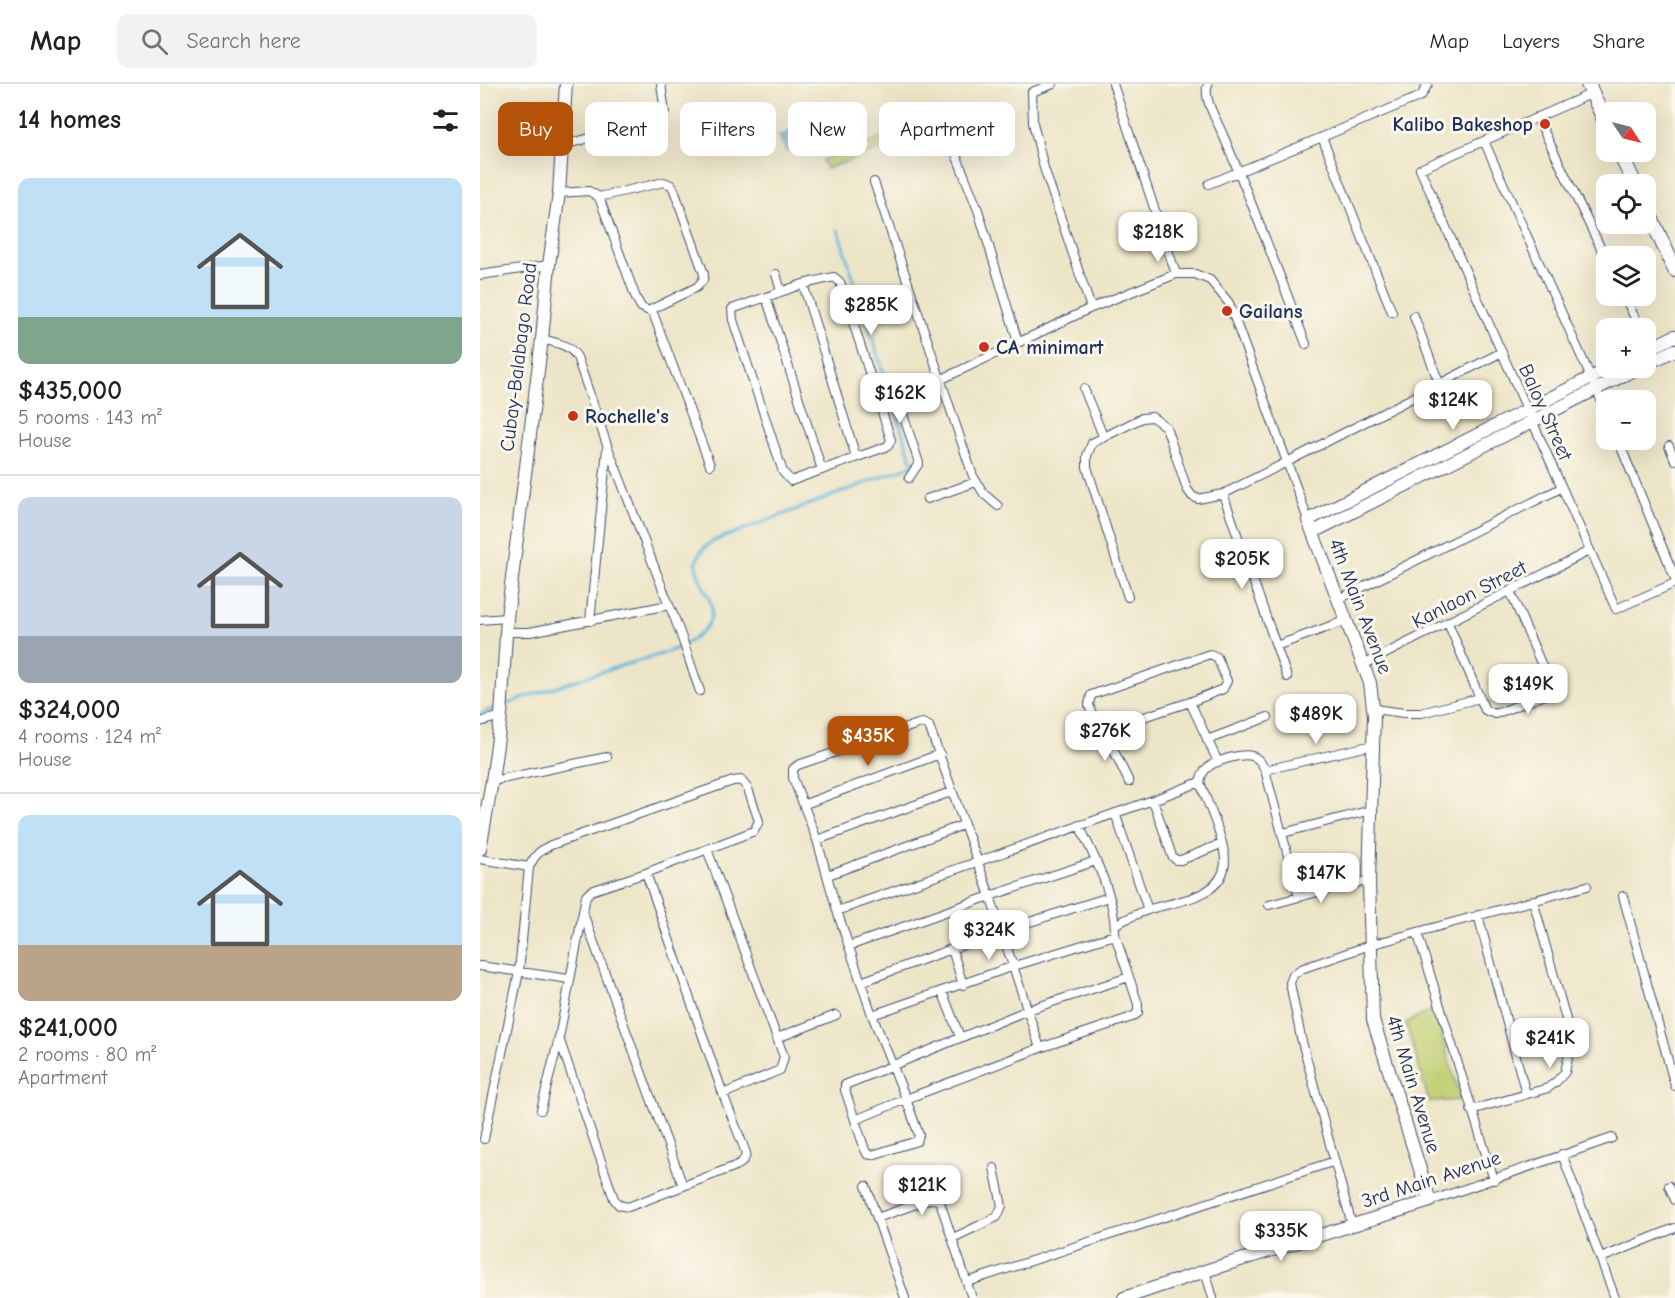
<!DOCTYPE html>
<meta charset="utf-8">
<style>
:root{--surface:#fff;--page:#f2f2f2;--text:#202124;--muted:#757577;--line:#e0e0e0;--accent:#b45309}
body{margin:0;font-family:"Comic Neue",sans-serif;background:var(--page);color:var(--text);height:100vh;display:flex;flex-direction:column;font-size:22px;white-space:nowrap}
*{box-sizing:border-box;margin:0}
p{font-size:20px;color:var(--muted)}
.icon{flex:none;width:33px;height:33px;fill:none;stroke:currentColor;stroke-width:2;stroke-linecap:round;stroke-linejoin:round}
.map{position:relative;flex:1;overflow:hidden}
.details{display:flex;flex-direction:column;background:var(--surface);width:480px}
.details>*{flex:none}
.hud{position:absolute;left:18px;top:18px;width:570px;height:54px;display:flex;gap:12px}
.needle{width:39px;rotate:125deg}
.tools{position:absolute;left:1116px;top:18px;display:grid;gap:12px}
.tools a{display:grid;place-items:center;width:60px;height:60px;border-radius:12px;background:var(--surface);box-shadow:0 6px 24px #0002;font-size:30px}
.price{position:absolute;translate:-50% -51px;padding:0 14px;border-radius:12px;background:#fff;color:#222;font-size:20px;line-height:39px;filter:drop-shadow(0 2px 3px #0008)}
.price::after{content:'';position:absolute;left:50%;top:36px;width:18px;height:14px;margin-left:-9px;background:inherit;clip-path:polygon(0 0,100% 0,50% 100%)}
.price.on{background:var(--accent);color:#fff}
ul{padding:0;list-style:none}
li{display:grid;align-content:center;gap:12px;height:318px;padding:0 18px}
li+li{border-top:2px solid var(--line)}
li span{display:grid;place-items:center;height:186px;border-radius:12px;color:#555}
li>.icon{margin-inline-start:auto}
span .icon{width:108px;height:108px;fill:#fffc;stroke-width:1}
li b{font-size:26px}
h2{display:flex;justify-content:space-between;align-items:center;height:72px;padding:0 18px;font-size:26px}
.pill{padding:0 21px;border-radius:12px;background:var(--surface);box-shadow:0 6px 24px #0002;font-size:21px;line-height:54px}
.pill.on{background:var(--accent);color:#fff}
header{display:flex;align-items:center;gap:36px;box-sizing:border-box;height:84px;padding:0 30px;background:var(--surface);border-bottom:2px solid var(--line)}
header strong{font-size:28px}
nav{display:flex;gap:33px;margin-inline-start:auto;font-size:21px}
.search{width:420px;height:54px;background:var(--page);display:flex;align-items:center;gap:15px;box-sizing:border-box;padding:0 21px;border-radius:12px;color:var(--muted);font-size:22px}
main{display:flex;flex:1;min-height:0}
.map>svg:first-child{display:block}
.green{fill:#c0ce70;stroke:#6e7e67;stroke-width:1.5}
.water{fill:#61b6dd;stroke:#3e729e;stroke-width:1.5}
.lines{fill:none;stroke-linecap:round;stroke-linejoin:round}
.stream{stroke:#61b6dd;stroke-width:3}
.street-casing{stroke:#3a4a6e;stroke-width:10}
.secondary-casing{stroke:#3a4a6e;stroke-width:14}
.primary-casing{stroke:#3a4a6e;stroke-width:16}
.street{stroke:#fff;stroke-width:8}
.secondary{stroke:#fff;stroke-width:12}
.primary{stroke:#fff;stroke-width:14}
.poi-dot{fill:#c8321e;stroke:#fbf7ec;stroke-width:2}
.labels{text-anchor:middle;stroke-width:6;stroke-linejoin:round;paint-order:stroke}
.poi-label{font-size:20px;font-weight:bold;fill:#1b2f5e;stroke:#fbf7ec;text-anchor:start}
.street-label{font-size:20px;fill:#1b2f5e;stroke:#fbf7ec}
</style>
<header>
<strong>Map</strong>
<div class="search"><svg class="icon" aria-label="search" viewBox="0 0 24 24"><circle cx="10" cy="10" r="6"/><path d="M15 15l6 6"/></svg>Search here</div>
<nav><a>Map</a><a>Layers</a><a>Share</a></nav>
</header>
<main>
<section class="details">
<h2>14 homes<svg class="icon" aria-label="filters" viewBox="0 0 24 24"><path d="M4 7h16M4 17h16"/><circle cx="9" cy="7" r="2"/><circle cx="15" cy="17" r="2"/></svg></h2>
<ul>
<li><span style="background:linear-gradient(#bfe0f5 75%,#7fa58c 0)"><svg class="icon" aria-label="home" viewBox="0 0 24 24"><path d="M3 11l9-7 9 7M6 9v11h12V9"/></svg></span><div><b>$435,000</b><p>5 rooms · 143 m²</p><p>House</p></div></li>
<li><span style="background:linear-gradient(#c9d6e8 75%,#9aa5b1 0)"><svg class="icon" aria-label="home" viewBox="0 0 24 24"><path d="M3 11l9-7 9 7M6 9v11h12V9"/></svg></span><div><b>$324,000</b><p>4 rooms · 124 m²</p><p>House</p></div></li>
<li><span style="background:linear-gradient(#bfe0f5 70%,#b9a48a 0)"><svg class="icon" aria-label="home" viewBox="0 0 24 24"><path d="M3 11l9-7 9 7M6 9v11h12V9"/></svg></span><div><b>$241,000</b><p>2 rooms · 80 m²</p><p>Apartment</p></div></li>
</ul>
</section>
<div class="map">
<svg width="1195" height="1214" viewBox="0 0 1195 1214">
<rect width="100%" height="100%" fill="#fbf7ec"/>
<filter id="ink" filterUnits="userSpaceOnUse"><feTurbulence type="fractalNoise" baseFrequency=".0167" numOctaves="2"/><feDisplacementMap in="SourceGraphic" scale="12" xChannelSelector="R" yChannelSelector="G"/><feConvolveMatrix kernelMatrix="1 2 1 2 8 2 1 2 1" color-interpolation-filters="sRGB"/></filter>
<filter id="wash" filterUnits="userSpaceOnUse"><feTurbulence type="fractalNoise" baseFrequency=".008" numOctaves="4" result="noise"/><feDisplacementMap in="SourceGraphic" scale="24" xChannelSelector="R" yChannelSelector="G"/><feGaussianBlur stdDeviation="1.35" result="paint"/><feColorMatrix in="noise" values="0 0 0 0 0 0 0 0 0 0 0 0 0 0 0 0 0 1.4 0 .05"/><feComposite in="paint" operator="in"/></filter>
<g filter="url(#wash)">
<rect width="100%" height="100%" fill="#ede5c7"/>
<path class="green" d="M 403,54 L 406,63 L 346,85 L 342,76 Z
M 954,925 L 981,1016 L 949,1018 L 926,939 Z"/>
<path class="water" d="M 349,31 L 352,38 L 347,42 L 351,50 L 307,67 L 299,52 Z"/>
<g class="lines">
<path class="stream" d="M 24,621 C 58,609 91,597 125,587 C 148,579 172,574 195,565 C 208,559 225,550 230,536 C 241,507 194,486 231,458 L 433,381 L 358,146
M 0,630 L 18,623"/>
</g>
</g>
<g filter="url(#ink)">
<g class="lines">
<defs>
<path id="street" d="M 573,0 L 552,8 L 553,39 L 564,84 L 611,224 L 696,190 L 633,0
M 728,0 C 722,14 738,38 743,51 C 773,120 799,190 826,260
M 1113,9 L 940,85 L 1136,525 L 1195,499
M 1057,33 L 1126,175
M 842,53 L 912,228
M 1004,57 L 1126,327
M 84,61 L 180,35 L 185,28 L 181,0
M 473,63 L 498,126 L 538,258
M 394,98 L 493,392 L 504,410 L 518,422
M 729,100 L 941,12 L 948,0
M 79,109 L 109,107 L 119,113 L 156,214 L 161,223 L 173,229 L 230,381
M 119,113 L 184,98 L 191,101 L 194,106 L 224,190 L 223,196 L 217,203 L 170,226
M 296,190 L 301,207
M 0,191 L 69,181
M 354,193 L 360,198 L 411,356 L 408,362 L 311,397 L 303,388 L 253,236 L 252,225 L 323,200 Z
M 323,200 L 376,373
M 1144,212 L 1160,244
M 286,213 L 342,386
M 934,232 L 959,299
M 604,305 L 623,352
M 418,315 L 439,379 L 429,394
M 401,321 L 460,296 L 611,224
M 1138,356 L 1195,494
M 1189,362 L 1195,376
M 743,410 L 807,593
M 447,415 L 496,398
M 828,436 L 807,378 L 1022,268
M 648,513 L 607,383 L 607,372 L 612,359 L 662,334 L 672,333 L 686,343 L 707,405 L 712,412 L 718,415 L 743,410 L 807,378 L 749,219 L 730,196 L 715,190 L 696,190
M 859,515 L 1081,404
M 189,521 C 202,549 209,578 220,607
M 0,536 L 27,534
M 110,537 L 127,365
M 968,539 L 1005,626 L 1015,630 L 1065,611 L 1069,598 L 1030,507
M 26,548 L 50,548 L 189,521 L 127,361 L 97,273 C 89,260 76,259 62,255
M 796,562 L 867,536
M 883,581 L 1109,467
M 710,618 L 624,646 L 617,644 L 609,621 L 611,611 L 730,570 L 737,573 L 747,597 L 743,605 L 710,618 L 738,678
M 894,625 L 924,629 L 941,629 L 1000,614
M 0,638 L 21,632
M 624,646 L 649,698
M 727,656 L 788,633
M 785,686 L 893,661
M 12,697 L 127,673
M 673,716 L 692,772 L 696,776 L 701,776 L 741,760
M 325,720 L 460,670
M 635,729 L 668,826
M 803,749 L 891,726
M 337,756 L 471,708
M 227,765 L 304,973 L 300,986 L 243,1010
M 0,775 L 49,783
M 348,791 L 483,741
M 1143,812 L 1195,1002
M 789,821 L 868,800 L 889,797
M 357,827 L 673,716 L 720,698 C 721,693 723,688 726,685 C 733,677 762,669 772,672 C 779,674 782,680 785,686 L 819,813
M 103,829 L 203,1102
M 998,831 L 1046,1010
M 636,840 C 647,835 658,829 670,825 C 696,817 744,814 745,777 C 745,757 727,718 720,698
M 937,848 L 1014,1096
M 369,862 L 510,812 L 616,777
M 472,865 L 483,901
M 0,882 L 89,895
M 381,898 L 521,847 L 629,813
M 462,907 L 480,953
M 392,931 L 534,882 L 635,851
M 79,954 L 134,1115 L 139,1121 L 148,1123 L 253,1083 C 261,1080 265,1077 266,1069 L 243,1010 L 166,789
M 297,954 L 356,931
M 560,964 L 510,812 L 449,642 L 442,639 L 438,640 L 318,681 L 313,685 L 313,694 L 337,756 L 357,827 L 392,931 L 426,1015 L 560,964 L 652,933 L 658,929 L 658,920 L 635,851 C 636,814 615,774 599,741
M 991,1026 L 1068,1004 L 1077,997 L 1085,988 L 1092,957 L 1053,816
M 375,1036 L 426,1015 L 439,1051 L 437,1057 L 392,1071 L 387,1070 L 385,1066 L 365,1006 L 365,1001 L 548,926 L 649,893
M 4,1055 L 39,888 L 49,783 C 55,771 59,767 71,761 L 253,697 L 261,696 L 268,705 L 279,737 L 274,747 L 166,789 L 111,807 L 106,812 L 79,954 L 61,1026
M 1082,1070 L 1135,1214
M 386,1102 L 397,1134
M 1189,1102 L 1195,1116
M 950,1117 L 1132,1054
M 872,1141 L 821,954 L 810,899 L 813,891 L 821,885 L 890,861 L 1107,802
M 473,1154 L 517,1133 L 522,1122 L 514,1084
M 1121,1174 L 1195,1144
M 725,1187 L 733,1214
M 487,1198 L 855,1077
M 425,1214 L 397,1134 L 453,1114 L 460,1118 L 492,1214"/>
<path id="secondary" d="M 1166,266 L 1195,252
M 1166,280 L 1195,266
M 833,448 L 1158,284
M 0,765 L 12,697 L 21,632 L 27,534 L 62,255 L 69,181 L 79,109 L 86,0
M 644,1214 L 725,1187 L 950,1117 L 893,936 L 889,797 L 894,632 L 890,599 L 828,436 L 1130,284"/>
<path id="primary" d="M 1108,0 L 1126,40
M 1139,68 L 1155,100
M 1166,123 L 1195,186"/>
</defs>
<use href="#street" class="street-casing"/>
<use href="#secondary" class="secondary-casing"/>
<use href="#primary" class="primary-casing"/>
<use href="#street" class="street"/>
<use href="#secondary" class="secondary"/>
<use href="#primary" class="primary"/>
</g>
</g>
<g class="poi-dot">
<circle cx="1065" cy="40" r="6"/>
<circle cx="747" cy="227" r="6"/>
<circle cx="504" cy="263" r="6"/>
<circle cx="93" cy="332" r="6"/>
</g>
<g class="labels">
<g class="poi-label">
<text x="1053" y="47" text-anchor="end">Kalibo Bakeshop</text>
<text x="759" y="234">Gailans</text>
<text x="516" y="270">CA minimart</text>
<text x="105" y="339">Rochelle's</text>
</g>
<g class="street-label">
<text transform="translate(38 273) rotate(-83)" y="7">Cubay-Balabago Road</text>
<text transform="translate(1066 328) rotate(66)" y="7">Baloy Street</text>
<text transform="translate(989 510) rotate(-27)" y="7">Kanlaon Street</text>
<text transform="translate(881 522) rotate(69)" y="7">4th Main Avenue</text>
<text transform="translate(934 1000) rotate(73)" y="7">4th Main Avenue</text>
<text transform="translate(951 1095) rotate(-18)" y="7">3rd Main Avenue</text>
</g>
</g>
</svg>
<div class="tools">
<a><svg class="needle" viewBox="-14 -14 28 28"><path d="M0-13l5 13h-10z" fill="#e53935"/><path d="M0 13l5-13h-10z" fill="#757577"/></svg></a>
<a><svg class="icon" aria-label="locate" viewBox="0 0 24 24"><circle cx="12" cy="12" r="6"/><path d="M12 2v4M12 18v4M2 12h4M18 12h4"/></svg></a>
<a><svg class="icon" aria-label="layers" viewBox="0 0 24 24"><path d="M12 4l9 5-9 5-9-5zM3 14l9 5 9-5"/></svg></a>
<a>+</a>
<a>−</a>
</div>
<b class="price" style="left:678px;top:179px">$218K</b>
<b class="price" style="left:391px;top:252px">$285K</b>
<b class="price" style="left:420px;top:340px">$162K</b>
<b class="price" style="left:973px;top:347px">$124K</b>
<b class="price" style="left:762px;top:506px">$205K</b>
<b class="price" style="left:1048px;top:631px">$149K</b>
<b class="price" style="left:836px;top:661px">$489K</b>
<b class="price" style="left:625px;top:678px">$276K</b>
<b class="price on" style="left:388px;top:683px">$435K</b>
<b class="price" style="left:841px;top:820px">$147K</b>
<b class="price" style="left:509px;top:877px">$324K</b>
<b class="price" style="left:1070px;top:985px">$241K</b>
<b class="price" style="left:442px;top:1132px">$121K</b>
<b class="price" style="left:801px;top:1178px">$335K</b>
<div class="hud">
<a class="pill on">Buy</a>
<a class="pill">Rent</a>
<a class="pill">Filters</a>
<a class="pill">New</a>
<a class="pill">Apartment</a>
</div>
</div>
</main>
